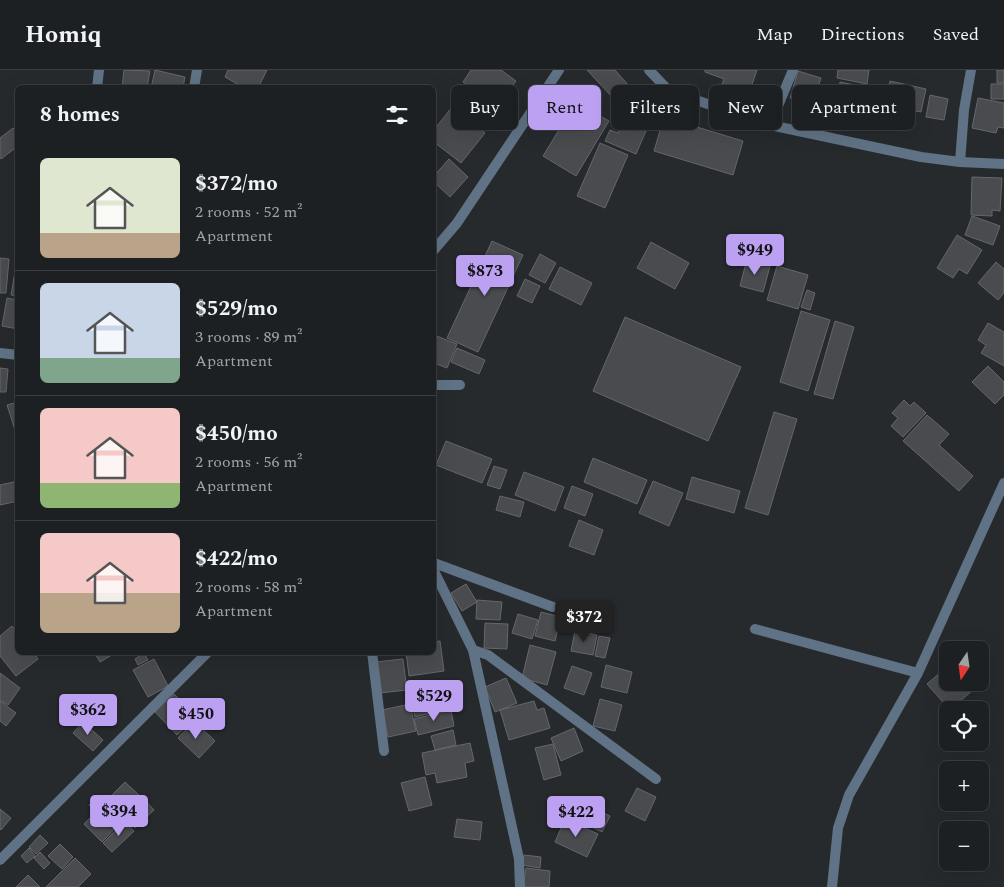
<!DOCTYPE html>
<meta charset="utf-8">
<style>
:root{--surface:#1d2022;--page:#25282a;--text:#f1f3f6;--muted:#a0a3a5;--line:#3b3e40;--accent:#bca0f2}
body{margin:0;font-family:Spectral,serif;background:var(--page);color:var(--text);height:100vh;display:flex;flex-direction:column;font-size:19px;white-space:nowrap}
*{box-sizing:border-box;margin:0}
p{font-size:16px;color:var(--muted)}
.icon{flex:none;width:28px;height:28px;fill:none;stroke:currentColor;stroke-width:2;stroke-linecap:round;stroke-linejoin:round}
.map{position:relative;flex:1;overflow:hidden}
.side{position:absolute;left:15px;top:15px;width:421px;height:570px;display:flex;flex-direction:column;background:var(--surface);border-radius:8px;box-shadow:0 5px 20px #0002,0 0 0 1px var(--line)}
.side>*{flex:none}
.guide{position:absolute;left:451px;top:15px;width:475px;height:45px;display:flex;gap:10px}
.needle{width:32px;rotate:193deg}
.fabs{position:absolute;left:939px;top:571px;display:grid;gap:10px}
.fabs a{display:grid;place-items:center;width:50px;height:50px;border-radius:8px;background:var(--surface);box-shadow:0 5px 20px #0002,0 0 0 1px var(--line);font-size:25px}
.price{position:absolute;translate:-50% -42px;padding:0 11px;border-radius:5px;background:var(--accent);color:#111;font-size:16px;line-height:32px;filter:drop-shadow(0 1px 2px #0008)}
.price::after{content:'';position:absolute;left:50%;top:30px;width:15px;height:11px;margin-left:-8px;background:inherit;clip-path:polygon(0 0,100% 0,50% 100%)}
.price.current{background:#222;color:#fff}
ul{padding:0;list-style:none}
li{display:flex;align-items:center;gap:15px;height:125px;padding:0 25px}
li+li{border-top:1px solid var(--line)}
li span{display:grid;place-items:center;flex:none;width:140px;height:100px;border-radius:8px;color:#555}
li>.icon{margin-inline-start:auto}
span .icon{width:60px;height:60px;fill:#fffc;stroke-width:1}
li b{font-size:21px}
h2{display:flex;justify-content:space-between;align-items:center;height:60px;padding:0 25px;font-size:21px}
.tag{padding:0 18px;border-radius:8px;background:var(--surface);box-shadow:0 5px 20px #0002,0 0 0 1px var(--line);font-size:18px;line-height:45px}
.tag.current{background:var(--accent);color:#111}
header{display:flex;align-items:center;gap:30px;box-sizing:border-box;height:70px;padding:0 25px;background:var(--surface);border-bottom:1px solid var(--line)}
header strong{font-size:24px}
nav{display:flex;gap:28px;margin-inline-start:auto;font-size:18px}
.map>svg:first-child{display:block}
.building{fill:#494b4e;stroke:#64676b}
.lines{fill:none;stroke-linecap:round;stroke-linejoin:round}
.minor{stroke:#607386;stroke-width:10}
</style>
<header>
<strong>Homiq</strong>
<nav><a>Map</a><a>Directions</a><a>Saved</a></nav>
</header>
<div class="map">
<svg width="1004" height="817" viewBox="0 0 1004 817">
<rect width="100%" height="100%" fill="#272a2d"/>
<path class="building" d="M 124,0 L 150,1 L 147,18 L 122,18 Z
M 155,0 L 185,7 L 183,18 L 151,18 Z
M 228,0 L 267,0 L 258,18 L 244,18 L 225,7 Z
M 471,0 L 501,0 L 516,11 L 497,37 L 463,12 Z
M 587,0 L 615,0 L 629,16 L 614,29 Z
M 705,0 L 757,0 L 747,29 L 720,19 L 724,9 L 705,2 Z
M 838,0 L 869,0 L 867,14 L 837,8 Z
M 997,0 L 1004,0 L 1004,13 L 997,13 Z
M 798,1 L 821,8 L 812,35 L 790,28 Z
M 890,11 L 926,19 L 921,42 L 885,35 Z
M 840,12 L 865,17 L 858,53 L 834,49 Z
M 991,14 L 1004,14 L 1004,29 L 991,29 Z
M 868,17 L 883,20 L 878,43 L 863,41 Z
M 930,25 L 948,29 L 944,50 L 926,47 Z
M 978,28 L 1004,33 L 1004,58 L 998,57 L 996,63 L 972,58 Z
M 576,32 L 609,51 L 576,106 L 543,86 Z
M 814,35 L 832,39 L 830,49 L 812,45 Z
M 452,37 L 485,63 L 461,93 L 434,72 L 434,60 Z
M 626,45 L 649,54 L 636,84 L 605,71 L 610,60 L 618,63 Z
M 664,47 L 743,71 L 733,105 L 654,81 Z
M 13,58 L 18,63 L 18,76 L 1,89 L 0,87 L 0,68 Z
M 600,73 L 628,85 L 605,138 L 577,126 Z
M 449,89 L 468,107 L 450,127 L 434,112 L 434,106 Z
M 972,107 L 1002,108 L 1000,141 L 992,140 L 992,146 L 971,145 Z
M 972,146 L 1000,156 L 993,175 L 965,165 Z
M 957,165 L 982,180 L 967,204 L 959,199 L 953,208 L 937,198 Z
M 492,171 L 523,185 L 478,282 L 447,268 Z
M 651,172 L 689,193 L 675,219 L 637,198 Z
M 540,184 L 556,193 L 545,213 L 529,205 Z
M 0,188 L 9,189 L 6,223 L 0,223 Z
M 747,189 L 770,196 L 763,222 L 740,216 Z
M 996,192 L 1004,199 L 1004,223 L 998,230 L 978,213 Z
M 16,196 L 18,196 L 18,226 L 11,225 Z
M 777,196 L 808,205 L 798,239 L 767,230 Z
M 560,197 L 592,213 L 581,235 L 549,219 Z
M 525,209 L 540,216 L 532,233 L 517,226 Z
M 807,220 L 815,223 L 810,240 L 801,237 Z
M 7,228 L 18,230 L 18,259 L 2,256 Z
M 801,241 L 830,250 L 808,321 L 780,312 Z
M 625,247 L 741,297 L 708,371 L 593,321 Z
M 835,251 L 854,257 L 833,329 L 814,324 Z
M 988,253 L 1004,262 L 1004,296 L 981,283 L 986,275 L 978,270 Z
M 434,265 L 457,274 L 447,298 L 434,293 Z
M 457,278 L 485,290 L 479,304 L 451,292 Z
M 988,296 L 1004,312 L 1004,325 L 995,334 L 972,312 Z
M 0,298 L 8,299 L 6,322 L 0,322 Z
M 904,330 L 910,336 L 914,332 L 926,343 L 903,367 L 891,356 L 898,348 L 892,343 Z
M 18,332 L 18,362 L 16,363 L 7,335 Z
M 774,342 L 797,349 L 768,445 L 745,438 Z
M 927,345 L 949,364 L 939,375 L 973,406 L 959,421 L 903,371 Z
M 446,371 L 492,389 L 482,413 L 436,395 Z
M 593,388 L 647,410 L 637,434 L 584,412 Z
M 494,396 L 507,400 L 500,419 L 487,415 Z
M 524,402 L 564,417 L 555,441 L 515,425 Z
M 692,407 L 740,421 L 734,443 L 686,429 Z
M 18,411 L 18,431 L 0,435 L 0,415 Z
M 653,411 L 683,423 L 669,456 L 639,443 Z
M 572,416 L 593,424 L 585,446 L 564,438 Z
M 500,426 L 524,432 L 520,447 L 496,440 Z
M 579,450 L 603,460 L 594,485 L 569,476 Z
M 466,514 L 477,532 L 462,541 L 451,523 Z
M 477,530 L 502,532 L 500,550 L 476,549 Z
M 541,542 L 561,547 L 555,571 L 535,566 Z
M 518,544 L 538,550 L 532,569 L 512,563 Z
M 485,553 L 508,554 L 507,579 L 484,578 Z
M 12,556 L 18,563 L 18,582 L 33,582 L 38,589 L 16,606 L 0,586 L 0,566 Z
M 575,560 L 597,565 L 593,585 L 571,581 Z
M 599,566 L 610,568 L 605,588 L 595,586 Z
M 440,571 L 444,601 L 409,606 L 406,582 L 434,582 L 434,572 Z
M 530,575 L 556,582 L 547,615 L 522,608 Z
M 94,582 L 117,582 L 100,592 Z
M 144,583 L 148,590 L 138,595 L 135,589 Z
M 154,589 L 168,616 L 148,627 L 133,600 Z
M 403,589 L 407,620 L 380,623 L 376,592 Z
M 606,595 L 632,602 L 627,623 L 601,617 Z
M 572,596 L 592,603 L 584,625 L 564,618 Z
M 948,596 L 948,612 L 968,612 L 974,619 L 950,640 L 927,614 Z
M 0,603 L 20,618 L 8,635 L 0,630 Z
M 506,608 L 517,633 L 495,642 L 485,617 Z
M 174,624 L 196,647 L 177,665 L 155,642 Z
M 447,625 L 451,638 L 415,647 L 412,633 Z
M 600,629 L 622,635 L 615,661 L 593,656 Z
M 0,631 L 16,643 L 6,656 L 0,651 Z
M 534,631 L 537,640 L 544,638 L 550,658 L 509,670 L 500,640 Z
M 410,634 L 416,661 L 388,667 L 382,640 Z
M 451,640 L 454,656 L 418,665 L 414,649 Z
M 194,651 L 215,671 L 199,688 L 178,668 Z
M 83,652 L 103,670 L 93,681 L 73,663 Z
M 574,658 L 583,681 L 561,691 L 551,668 Z
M 453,660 L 456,675 L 435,680 L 431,666 Z
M 470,673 L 474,691 L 465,693 L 467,707 L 437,713 L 435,703 L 426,705 L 422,683 Z
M 553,674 L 561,705 L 544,710 L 535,678 Z
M 425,707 L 432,735 L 409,741 L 401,713 Z
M 125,712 L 141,727 L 122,745 L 107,730 Z
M 637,718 L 656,727 L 645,751 L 625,741 Z
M 99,726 L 123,750 L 102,772 L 84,754 L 96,742 L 89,735 Z
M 144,729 L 154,740 L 135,758 L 125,747 Z
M 589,736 L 610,746 L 602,762 L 581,752 Z
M 0,739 L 11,748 L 1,760 L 0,759 Z
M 457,749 L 482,752 L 480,770 L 454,767 Z
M 565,749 L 598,764 L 587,787 L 555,772 Z
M 125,751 L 134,761 L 112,782 L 103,773 Z
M 40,765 L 48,773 L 36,784 L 29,777 Z
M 60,774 L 73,787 L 62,799 L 48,786 Z
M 29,778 L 35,786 L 27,793 L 21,786 Z
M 40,782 L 50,793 L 44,799 L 34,788 Z
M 524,785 L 541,787 L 540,798 L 522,795 Z
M 75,788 L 91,804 L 78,817 L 46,817 Z
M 526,798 L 550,801 L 549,817 L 523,817 Z
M 28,805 L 40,817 L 16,817 Z"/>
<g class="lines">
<path class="minor" d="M 649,0 L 669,21 L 770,55 L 921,87 L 960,92 L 1004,94
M 97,18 L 99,0
M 194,18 L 197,0
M 770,55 L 793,0
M 960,92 L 964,40 L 971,0
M 434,180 L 457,153 L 559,0
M 0,283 L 18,285
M 434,315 L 460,315
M 434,493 L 553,537
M 434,501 L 473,580 L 519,789 L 520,817
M 755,559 L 918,603
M 473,580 L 488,585 L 656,709
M 372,582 L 384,681
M 0,790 L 208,582
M 832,817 L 838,758 L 849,725 L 918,603 L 1004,413"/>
</g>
</svg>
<div class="fabs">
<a><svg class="needle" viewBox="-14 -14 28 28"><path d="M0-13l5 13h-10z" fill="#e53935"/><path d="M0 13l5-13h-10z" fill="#a0a3a5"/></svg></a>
<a><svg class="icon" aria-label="locate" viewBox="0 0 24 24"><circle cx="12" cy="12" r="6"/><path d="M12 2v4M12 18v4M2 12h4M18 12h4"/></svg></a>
<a>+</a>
<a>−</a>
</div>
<b class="price" style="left:755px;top:206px">$949</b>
<b class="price" style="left:485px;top:227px">$873</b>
<b class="price current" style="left:584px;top:573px">$372</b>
<b class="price" style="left:434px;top:652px">$529</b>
<b class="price" style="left:88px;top:666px">$362</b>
<b class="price" style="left:196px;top:670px">$450</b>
<b class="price" style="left:119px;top:767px">$394</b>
<b class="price" style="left:576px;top:768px">$422</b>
<div class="guide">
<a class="tag">Buy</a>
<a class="tag current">Rent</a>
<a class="tag">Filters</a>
<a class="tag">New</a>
<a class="tag">Apartment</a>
</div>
<section class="side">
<h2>8 homes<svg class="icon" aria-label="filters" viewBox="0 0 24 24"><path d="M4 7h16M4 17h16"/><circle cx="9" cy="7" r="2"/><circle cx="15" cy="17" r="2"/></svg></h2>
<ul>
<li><span style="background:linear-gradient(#dfe7d0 75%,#b9a48a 0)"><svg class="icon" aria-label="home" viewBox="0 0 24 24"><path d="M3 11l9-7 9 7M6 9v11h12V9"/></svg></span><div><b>$372/mo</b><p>2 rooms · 52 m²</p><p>Apartment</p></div></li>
<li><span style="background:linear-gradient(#c9d6e8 75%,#7fa58c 0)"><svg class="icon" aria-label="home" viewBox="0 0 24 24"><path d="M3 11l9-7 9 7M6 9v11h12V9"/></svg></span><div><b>$529/mo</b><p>3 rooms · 89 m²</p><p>Apartment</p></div></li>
<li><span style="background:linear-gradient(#f6c9c9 75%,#8fb573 0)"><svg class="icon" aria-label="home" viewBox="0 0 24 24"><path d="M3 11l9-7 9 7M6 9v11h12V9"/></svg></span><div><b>$450/mo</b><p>2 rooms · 56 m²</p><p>Apartment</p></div></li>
<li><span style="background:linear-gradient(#f6c9c9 60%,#b9a48a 0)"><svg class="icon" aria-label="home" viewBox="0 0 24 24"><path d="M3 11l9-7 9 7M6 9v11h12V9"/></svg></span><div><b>$422/mo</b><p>2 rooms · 58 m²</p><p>Apartment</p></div></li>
</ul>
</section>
</div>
